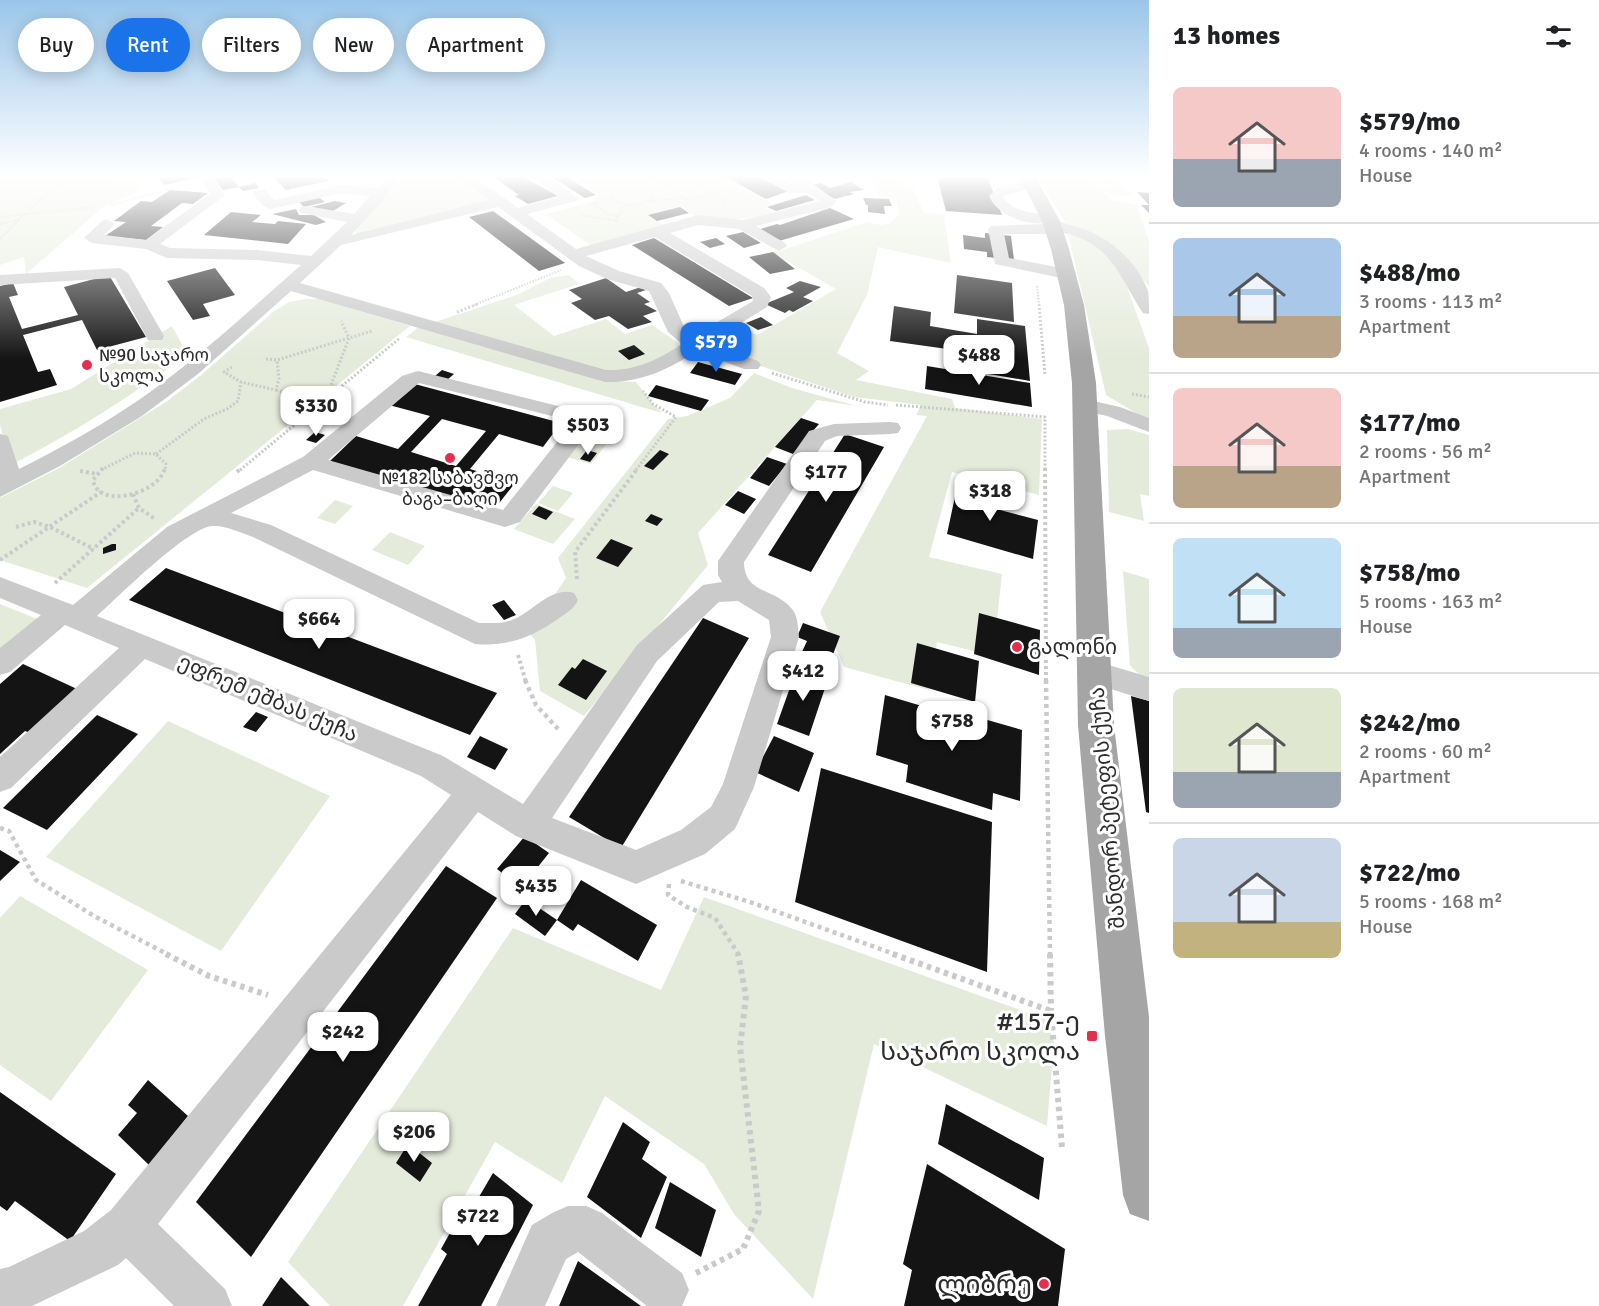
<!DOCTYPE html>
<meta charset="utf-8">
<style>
:root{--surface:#fff;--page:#f6f6f6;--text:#202124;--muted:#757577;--line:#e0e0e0;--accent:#1a73e8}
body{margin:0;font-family:Signika,"Noto Sans Georgian",sans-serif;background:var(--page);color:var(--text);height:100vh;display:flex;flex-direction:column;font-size:22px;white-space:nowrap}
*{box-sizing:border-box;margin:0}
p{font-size:20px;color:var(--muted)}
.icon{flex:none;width:33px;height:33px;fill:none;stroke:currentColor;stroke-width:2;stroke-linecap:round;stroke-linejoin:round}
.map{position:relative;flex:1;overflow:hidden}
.panel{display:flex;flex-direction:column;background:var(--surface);width:450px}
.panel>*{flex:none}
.banner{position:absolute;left:18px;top:18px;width:570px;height:54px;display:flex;gap:12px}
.price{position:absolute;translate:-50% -51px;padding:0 14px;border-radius:12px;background:#fff;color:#222;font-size:20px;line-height:39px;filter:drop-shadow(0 2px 3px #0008)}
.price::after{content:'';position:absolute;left:50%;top:36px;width:18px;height:14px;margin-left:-9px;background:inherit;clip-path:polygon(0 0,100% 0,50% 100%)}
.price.current{background:var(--accent);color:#fff}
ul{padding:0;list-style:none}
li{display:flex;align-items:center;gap:18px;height:150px;padding:0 24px}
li+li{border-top:2px solid var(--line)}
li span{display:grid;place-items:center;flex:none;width:168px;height:120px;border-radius:9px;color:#555}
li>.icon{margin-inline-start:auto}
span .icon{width:72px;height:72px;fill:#fffc;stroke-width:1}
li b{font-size:26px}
h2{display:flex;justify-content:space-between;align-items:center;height:72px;padding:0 24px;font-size:26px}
.tag{padding:0 21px;border-radius:27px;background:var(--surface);box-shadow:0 3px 15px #0003;font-size:21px;line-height:54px}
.tag.current{background:var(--accent);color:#fff}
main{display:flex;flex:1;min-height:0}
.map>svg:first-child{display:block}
.green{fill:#e5ebdb}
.building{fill:#141414;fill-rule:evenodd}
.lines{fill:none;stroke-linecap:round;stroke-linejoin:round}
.path-far4{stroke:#cacaca;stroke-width:2;stroke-dasharray:1.5 1.5;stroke-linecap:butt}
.path-far3{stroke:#cacaca;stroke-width:3;stroke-dasharray:2 2;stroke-linecap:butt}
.path-far2{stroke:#cacaca;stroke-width:4;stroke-dasharray:3 3;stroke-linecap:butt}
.path-far1{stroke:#cacaca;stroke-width:4.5;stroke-dasharray:4 4;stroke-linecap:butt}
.path{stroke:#cacaca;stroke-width:6;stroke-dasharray:4.5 4.5;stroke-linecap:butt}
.minor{fill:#cacaca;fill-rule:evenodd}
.major{fill:#a5a5a5;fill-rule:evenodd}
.poi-dot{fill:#e52e4d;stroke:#fff;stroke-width:2}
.labels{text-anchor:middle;stroke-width:6;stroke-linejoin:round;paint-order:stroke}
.far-poi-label{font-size:18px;fill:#2d2d2d;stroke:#fff;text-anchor:start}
.poi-label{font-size:21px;fill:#2d2d2d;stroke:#fff;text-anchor:start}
.street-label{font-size:21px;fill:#2d2d2d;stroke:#fff}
.near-poi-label{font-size:26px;fill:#2d2d2d;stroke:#fff;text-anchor:end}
</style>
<main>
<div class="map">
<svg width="1149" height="1306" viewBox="0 0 1149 1306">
<rect width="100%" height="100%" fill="#fff"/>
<path class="green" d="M 0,176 L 116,176 L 114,182 L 136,182 L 140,191 L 103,207 L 26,274 L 24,257 L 0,265 Z
M 403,176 L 459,176 L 492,200 L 357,234 L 355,229 L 390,193 Z
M 568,176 L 719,176 L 772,203 L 765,208 L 774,212 C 751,218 721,224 697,216 C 692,215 686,209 681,206 L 647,215 L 665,226 L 593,247 L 546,214 L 592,202 L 598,195 Z
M 856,176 L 897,176 L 904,185 L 912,186 L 924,213 L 944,215 L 951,263 L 878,247 L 867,295 L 837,353 L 869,371 L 856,380 L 952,399 L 955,408 L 1042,419 L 1039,495 L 952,472 L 929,557 L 1002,574 L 993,656 L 937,642 L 929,690 L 844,667 L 820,612 L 927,416 L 916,415 L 921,405 L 854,397 L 739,359 L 709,346 L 737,325 L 757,335 L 836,289 L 773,253 L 867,222 C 882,226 889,227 899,214 L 896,198 L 879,196 L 874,188 L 875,184 Z
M 1036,176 L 1089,176 L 1112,200 L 1137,205 L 1149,241 L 1149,286 C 1122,258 1105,233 1066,223 Z
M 1093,178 L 1116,179 L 1133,196 L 1109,195 Z
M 1068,234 L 1086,238 L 1118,262 L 1149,348 L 1149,421 L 1106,395 Z
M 569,275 L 579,284 L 514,305 L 554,336 L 606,319 L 625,334 L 652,325 L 677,342 L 680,348 L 670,356 L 616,375 L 435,322 L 519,294 L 550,278 Z
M 305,299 L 320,299 L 410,326 L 87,588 L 0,560 L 0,498 L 59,468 L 166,402 L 200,376 L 273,312 L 289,302 Z
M 172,326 L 187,354 C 132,396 73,433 11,465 L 0,425 L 0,409 L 71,389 Z
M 419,327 L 611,381 L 636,382 L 653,404 L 662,413 L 406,337 Z
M 754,373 L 792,388 L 857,406 L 817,400 L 698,533 L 708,565 L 584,716 L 540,691 L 535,640 L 516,618 L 549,603 L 566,578 L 558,558 L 668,419 L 687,416 L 730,398 Z
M 1128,429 L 1149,435 L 1149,496 L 1140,494 L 1144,521 L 1109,512 L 1107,430 Z
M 588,431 L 611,438 L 591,464 L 567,457 Z
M 553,486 L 573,493 L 558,511 L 538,503 Z
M 335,500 L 353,506 L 335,524 L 317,518 Z
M 536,504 L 575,519 L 553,544 L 514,529 Z
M 390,532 L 425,546 L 408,565 L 372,550 Z
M 1123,571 L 1149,579 L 1149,677 L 1139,674 L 1130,666 Z
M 0,604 L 45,622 L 0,658 Z
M 168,721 L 330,796 L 221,951 L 46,857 Z
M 20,896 L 148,970 L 51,1101 L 0,1065 L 0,918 Z
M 704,897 L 1045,1019 L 1054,1042 L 1047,1126 L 874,1044 L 813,1299 L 734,1214 L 704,1164 L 605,1096 L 562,1183 L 495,1142 L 403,1306 L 330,1306 L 288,1262 L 513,928 L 661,990 Z"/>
<path class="building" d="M 166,176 L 201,176 L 201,177 L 164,185 L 158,178 Z
M 212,176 L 230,176 L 239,187 L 223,190 Z
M 276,176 L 324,176 L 329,181 L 286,190 L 273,177 Z
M 492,176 L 522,176 L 558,196 L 528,204 L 515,196 L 519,195 Z
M 550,176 L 565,176 L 596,195 L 585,198 Z
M 724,176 L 756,176 L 789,191 L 766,199 Z
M 937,176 L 987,176 L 1002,215 L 946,211 Z
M 851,182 L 864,190 L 849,192 L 854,194 L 847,196 L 841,194 L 846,196 L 835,199 L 810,185 L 821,183 L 830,188 Z
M 256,183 L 259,188 L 243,191 L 239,187 Z
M 170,190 L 208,193 L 193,204 L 182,203 L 151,226 L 163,227 L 146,240 L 105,236 L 126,222 L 114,221 L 141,201 L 152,202 Z
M 1137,192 L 1149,193 L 1149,213 L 1141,205 L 1149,205 Z
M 806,195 L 815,200 L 776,211 L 767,207 Z
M 320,198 L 325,202 L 304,207 L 298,201 Z
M 863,198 L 889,199 L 892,206 L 884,206 L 885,214 L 868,212 L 868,205 L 866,205 Z
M 335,201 L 346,203 L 333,211 L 311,207 Z
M 680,207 L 689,213 L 657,221 L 648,215 Z
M 830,208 L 854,219 L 779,241 L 760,229 L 777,224 L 780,225 Z
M 296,209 L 299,215 L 314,215 L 326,222 L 316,225 L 272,214 Z
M 493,211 L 565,263 L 539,271 L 469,217 Z
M 231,212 L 261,215 L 252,222 L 275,224 L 278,221 L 306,224 L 288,244 L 204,235 Z
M 743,232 L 761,243 L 744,248 L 726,236 Z
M 985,233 L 1011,236 L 1014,260 L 987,257 L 987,252 L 964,249 L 963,235 L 985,238 Z
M 654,238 L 753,298 L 729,306 L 632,245 Z
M 716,238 L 725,244 L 710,248 L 700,242 Z
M 773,252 L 795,269 L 770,274 L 749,257 Z
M 215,268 L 235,295 L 203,304 L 210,316 L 193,320 L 167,281 Z
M 109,275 L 146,337 L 97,350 L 82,320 L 23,335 L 38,372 L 50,369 L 57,385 L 0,402 L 0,286 L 13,283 L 18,295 L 9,297 L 22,329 L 78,315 L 64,287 Z
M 957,275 L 1012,283 L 1014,322 L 954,313 Z
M 606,278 L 626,292 L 641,287 L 646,290 L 637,293 L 650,302 L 644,304 L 657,311 L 643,316 L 652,322 L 628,329 L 609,316 L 595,320 L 571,303 L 582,299 L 569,290 Z
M 800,281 L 821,287 L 803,297 L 813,301 L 793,312 L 789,310 L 785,313 L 765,304 L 794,292 L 786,288 Z
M 894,306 L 931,312 L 930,326 L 977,334 L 977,319 L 1025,326 L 1030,381 L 977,372 L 976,353 L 890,341 Z
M 761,317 L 773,325 L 758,330 L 746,323 Z
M 634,345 L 645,354 L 629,360 L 618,351 Z
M 698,362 L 742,374 L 735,385 L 690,373 Z
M 927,366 L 1030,383 L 1032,407 L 925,389 Z
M 442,370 L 454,374 L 447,380 L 435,376 Z
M 411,383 L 561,423 L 543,447 L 499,434 L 470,469 L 515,483 L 493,511 L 330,461 L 356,436 L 398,449 L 430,416 L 389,405 ZM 442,419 L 486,431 L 456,466 L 411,452 Z
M 656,385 L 709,400 L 701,411 L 648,396 Z
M 801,418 L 819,424 L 793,454 L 775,447 Z
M 315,432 L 325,435 L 316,443 L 306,440 Z
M 845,434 L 884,447 L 811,572 L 768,555 Z
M 587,450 L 597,453 L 590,462 L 580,459 Z
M 660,450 L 669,454 L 653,470 L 644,466 Z
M 767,457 L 787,464 L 769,486 L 750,478 Z
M 959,478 L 989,486 L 985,506 L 1038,520 L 1033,559 L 947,534 Z
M 738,491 L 756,499 L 744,514 L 725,505 Z
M 539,506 L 553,512 L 546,520 L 532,514 Z
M 651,514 L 663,519 L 657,526 L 645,521 Z
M 611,539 L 633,548 L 618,567 L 596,558 Z
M 112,544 L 116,544 L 116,550 L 103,554 L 103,548 Z
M 166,568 L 497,693 L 470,735 L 129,600 Z
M 504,600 L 516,615 L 504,620 L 492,605 Z
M 979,613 L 1040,630 L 1039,675 L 974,654 Z
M 703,618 L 749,638 L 621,848 L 569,817 Z
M 803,623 L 840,636 L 829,665 L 801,654 L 807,641 L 797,637 Z
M 917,643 L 979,661 L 975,702 L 911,683 Z
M 583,659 L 607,671 L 586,700 L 558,685 L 572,667 L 575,669 Z
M 23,664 L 77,689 L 30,733 L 25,731 L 0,754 L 0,684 Z
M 797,668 L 828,679 L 809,736 L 777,724 Z
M 885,695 L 942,712 L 942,707 L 1022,730 L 1020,801 L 993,793 L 992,810 L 906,782 L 908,765 L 876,755 Z
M 1131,696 L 1149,701 L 1149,813 L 1146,812 Z
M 256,712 L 268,717 L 256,732 L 243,727 Z
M 97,715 L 138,734 L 47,830 L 3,808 Z
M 480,736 L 508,749 L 495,770 L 467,757 Z
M 774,736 L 814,753 L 799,792 L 755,772 Z
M 821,768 L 992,822 L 987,972 L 795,902 Z
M 525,836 L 549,853 L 521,888 L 497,869 Z
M 0,850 L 20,862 L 0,881 Z
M 446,866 L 497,898 L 251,1257 L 196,1202 Z
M 581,880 L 657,925 L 638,961 L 578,924 L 573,931 L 557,920 Z
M 526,899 L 557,920 L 545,936 L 515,914 Z
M 148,1080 L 188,1116 L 149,1165 L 118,1135 L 137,1113 L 128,1105 Z
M 0,1092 L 116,1174 L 70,1241 L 15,1201 L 7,1211 L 0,1206 Z
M 946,1104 L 1044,1158 L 1039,1200 L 938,1144 Z
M 623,1122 L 650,1142 L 642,1159 L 667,1177 L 641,1238 L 587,1197 Z
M 408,1144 L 432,1163 L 420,1182 L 396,1163 Z
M 927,1164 L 1065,1249 L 1058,1306 L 904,1306 L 912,1270 L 903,1264 Z
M 493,1173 L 533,1205 L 481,1306 L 418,1306 L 447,1254 L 441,1249 L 470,1197 L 476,1202 Z
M 670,1182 L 716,1210 L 701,1257 L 655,1228 Z
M 578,1261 L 641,1306 L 559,1306 Z
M 281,1277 L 310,1306 L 262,1306 Z"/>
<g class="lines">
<path class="path-far4" d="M 600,176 L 597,177 L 611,185 L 633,180 L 627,176
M 651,176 L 691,202
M 692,176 L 726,204
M 633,188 L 650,193 L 652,199 C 638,207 622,208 610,196 L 614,191 Z
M 638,188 L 650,176
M 649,201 L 718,195
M 592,204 L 610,215 L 618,216
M 111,205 L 188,184
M 589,205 L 611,199
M 581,215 L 618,221
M 0,217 L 95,207
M 615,221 L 626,204
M 0,224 L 19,220
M 0,239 L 39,200 L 71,176
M 1037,286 L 1039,305
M 474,305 L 561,270"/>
<path class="path-far3" d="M 1039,304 L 1045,375
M 457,312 L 478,304
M 266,359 L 277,360 L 372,331
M 232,367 L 224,372 L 241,382 L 276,390 L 279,379 L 277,360
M 772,373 L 865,402 L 888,405
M 276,390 L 321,402
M 336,391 L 331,385 L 349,338 L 341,321
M 1132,394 L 1149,397
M 896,405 L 1045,417 L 1045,470
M 156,454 L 204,419 L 227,409 L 238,401 L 241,382
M 101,470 L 135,453 L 156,454 L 166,464 L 165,470
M 240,470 L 400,338
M 636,470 L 676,417 L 653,404 L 643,391"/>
<path class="path-far2" d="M 103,468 L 93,480 C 98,510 159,494 165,468
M 1045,468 L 1046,682
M 80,471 L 97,474
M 237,472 L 241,468
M 133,494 L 139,508 L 155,519
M 16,527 L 34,522 L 50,527 L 94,549
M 0,560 L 101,492
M 577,579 L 575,552 L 638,468
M 55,583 L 139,508
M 518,655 L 526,682"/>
<path class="path-far1" d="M 525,680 L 536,705 L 559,730
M 1046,680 L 1050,955
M 0,828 L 9,831 L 36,880 L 94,916 L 169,955
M 681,881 L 750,902 L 897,955
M 669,884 L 668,895 L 687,907 L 715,918 L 739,955"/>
<path class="path" d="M 166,954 L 209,976 L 268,995
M 893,954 L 1051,1011
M 1050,954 L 1051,1011 L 1062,1148
M 696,1273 L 743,1249 L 759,1211 L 740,1047 L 746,996 L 738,954"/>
<path class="minor" d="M 199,176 L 213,176 L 225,195 L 160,244 L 170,248 L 257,250 L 311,256 L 347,222 L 301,213 L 299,210 L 301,207 L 306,206 L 354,214 L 370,196 L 342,193 L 271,209 C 263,207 257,200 253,193 L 255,190 L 265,190 L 274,200 L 342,185 L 377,188 L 387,176 L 401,176 L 387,196 L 351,235 L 489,200 L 457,176 L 473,176 L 518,208 L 559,197 L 531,176 L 548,176 L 578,198 L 576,201 L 527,214 L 576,249 L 698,215 L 743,220 L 820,201 L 807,193 L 789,193 L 758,176 L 777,176 L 796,186 L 786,176 L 803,176 L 836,201 L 832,207 L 756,226 L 785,243 L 787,246 L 779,251 L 739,229 L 698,225 L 670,233 L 764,288 L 771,297 L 767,307 L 709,343 L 758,361 L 761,365 L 758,369 L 744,369 L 696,351 C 669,370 639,383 605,382 L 291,291 L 198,374 L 142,416 L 60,466 L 0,497 L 0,434 L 8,436 L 19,469 C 63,447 106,423 146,395 C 201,356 251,309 301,265 L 257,260 L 167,258 L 146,249 L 92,243 L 84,238 L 102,221 L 107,219 L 115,224 L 104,235 L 146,240 L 210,194 ZM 498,207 L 579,266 L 607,279 L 649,291 L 668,332 L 682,344 C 658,360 635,371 606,370 L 300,283 L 341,245 ZM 655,237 L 752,296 L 753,301 L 694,336 L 685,329 L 669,293 L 661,283 L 619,271 L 586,256 Z
M 1032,180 L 1037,181 L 1039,184 L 1037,187 L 1003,196 C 1011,212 1032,212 1047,216 L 1050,219 L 1048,221 C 1055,220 1064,223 1071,225 C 1105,234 1135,257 1148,291 C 1149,297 1149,307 1149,314 L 1143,313 C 1123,284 1115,252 1080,238 C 1070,234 1063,231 1053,234 L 1004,234 L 1009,258 L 1072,270 L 1074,274 L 1072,278 L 1066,279 L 995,264 L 988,229 L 991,226 L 1045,224 L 1046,223 C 1026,226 997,215 989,196 L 997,189 Z
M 120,268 L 128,273 L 164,336 L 162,340 L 148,340 L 115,278 L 0,285 L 0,275 Z
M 418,371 L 578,411 C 587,415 591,418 591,428 L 520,522 L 505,527 L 313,470 L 231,513 L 271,525 L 479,623 C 490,623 501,624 512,620 C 533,612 551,586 574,593 L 578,600 C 574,609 566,613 558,619 C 532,637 507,647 475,644 L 253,537 C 242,533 225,525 213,526 C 189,526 118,597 97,616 L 443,756 L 523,804 L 637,645 L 703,585 L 722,582 L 718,575 L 718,561 L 809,431 L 834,424 L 890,422 L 898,423 L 901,428 L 898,433 L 890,434 L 837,436 L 825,441 L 744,562 C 744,594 775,588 792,609 C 798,616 798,628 799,637 L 754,787 L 735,829 L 705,854 L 636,884 L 516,836 L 478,812 L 158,1224 L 225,1289 L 232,1306 L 174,1306 L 126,1258 L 118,1265 L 32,1306 L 0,1306 L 0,1269 L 9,1267 L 84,1231 L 111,1210 L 451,795 L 421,776 L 145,659 L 11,788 L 0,792 L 0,757 L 119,648 L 65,625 L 10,672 L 0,675 L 0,648 L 41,615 L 0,598 L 0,577 L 73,605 L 167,527 L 303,457 L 402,376 ZM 419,383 L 564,419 L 569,423 L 569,427 L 503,510 L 328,460 ZM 738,601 L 769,620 L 771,637 L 723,784 L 711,807 L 681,830 L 636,850 L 552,818 L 657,661 L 719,602 Z
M 1084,399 L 1120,407 L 1149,418 L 1149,432 L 1107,416 L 1077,409 L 1074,405 L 1077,401 Z
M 1095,661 L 1149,677 L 1149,701 L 1085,681 L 1080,673 L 1085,665 Z
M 568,1206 L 586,1206 L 602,1213 L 682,1273 L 689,1290 L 682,1306 L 647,1306 L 578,1252 L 566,1259 L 545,1306 L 496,1306 L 532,1225 L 552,1213 Z"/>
<path class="major" d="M 1019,176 L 1035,176 L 1060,221 L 1069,249 L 1084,305 L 1096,383 L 1114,725 L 1149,1017 L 1149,1221 L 1130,1214 L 1123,1195 L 1105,1036 L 1078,725 L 1072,383 L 1064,305 L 1051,249 L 1042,221 Z"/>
</g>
<linearGradient id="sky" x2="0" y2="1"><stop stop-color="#9bc6e9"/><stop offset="0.49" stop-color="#fff"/><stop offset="1" stop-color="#fff" stop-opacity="0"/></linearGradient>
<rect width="1149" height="359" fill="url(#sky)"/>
<g class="poi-dot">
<circle cx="87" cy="365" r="6"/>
<circle cx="450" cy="458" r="6"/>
<circle cx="1017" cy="647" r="6"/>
<rect x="1086" y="1030" width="12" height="12" rx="3"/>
<circle cx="1044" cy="1284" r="6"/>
</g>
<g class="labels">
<g class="far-poi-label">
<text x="99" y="361">№90 საჯარო<tspan x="99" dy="21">სკოლა</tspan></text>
<text x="450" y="484" text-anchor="middle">№182 საბავშვო<tspan x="450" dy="21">ბაგა–ბაღი</tspan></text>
</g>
<g class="poi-label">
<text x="1029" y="654">გალონი</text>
</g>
<g class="street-label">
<text transform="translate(268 698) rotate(23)" y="7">ეფრემ ეშბას ქუჩა</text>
<text transform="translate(1107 808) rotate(-95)" y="7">შანდორ პეტეფის ქუჩა</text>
</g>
<g class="near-poi-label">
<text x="1080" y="1030">#157-ე<tspan x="1080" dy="30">საჯარო სკოლა</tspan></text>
<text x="1032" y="1293">ლიბრე</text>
</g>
</g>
</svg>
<b class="price current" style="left:716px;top:373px">$579</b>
<b class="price" style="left:979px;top:386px">$488</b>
<b class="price" style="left:316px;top:437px">$330</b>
<b class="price" style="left:588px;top:456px">$503</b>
<b class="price" style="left:826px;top:503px">$177</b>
<b class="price" style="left:990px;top:522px">$318</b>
<b class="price" style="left:319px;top:650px">$664</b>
<b class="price" style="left:803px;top:702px">$412</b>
<b class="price" style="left:952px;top:752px">$758</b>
<b class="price" style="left:536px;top:917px">$435</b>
<b class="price" style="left:343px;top:1063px">$242</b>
<b class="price" style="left:414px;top:1163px">$206</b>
<b class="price" style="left:478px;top:1247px">$722</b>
<div class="banner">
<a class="tag">Buy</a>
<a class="tag current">Rent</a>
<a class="tag">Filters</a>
<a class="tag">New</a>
<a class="tag">Apartment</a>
</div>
</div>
<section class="panel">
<h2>13 homes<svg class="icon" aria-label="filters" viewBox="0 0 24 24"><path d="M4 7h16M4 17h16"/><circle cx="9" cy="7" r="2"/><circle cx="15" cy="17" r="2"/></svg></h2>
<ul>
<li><span style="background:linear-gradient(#f6c9c9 60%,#9aa5b1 0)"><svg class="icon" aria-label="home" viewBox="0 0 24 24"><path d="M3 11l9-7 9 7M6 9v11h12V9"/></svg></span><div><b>$579/mo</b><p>4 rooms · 140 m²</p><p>House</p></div></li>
<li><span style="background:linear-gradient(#a9c7e8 65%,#b9a48a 0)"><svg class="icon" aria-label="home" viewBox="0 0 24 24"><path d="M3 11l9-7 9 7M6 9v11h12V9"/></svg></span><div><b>$488/mo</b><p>3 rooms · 113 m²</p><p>Apartment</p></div></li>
<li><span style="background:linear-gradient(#f6c9c9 65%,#b9a48a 0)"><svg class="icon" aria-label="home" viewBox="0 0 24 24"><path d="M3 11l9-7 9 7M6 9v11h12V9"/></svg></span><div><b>$177/mo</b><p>2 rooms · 56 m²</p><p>Apartment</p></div></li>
<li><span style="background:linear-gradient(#bfe0f5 75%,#9aa5b1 0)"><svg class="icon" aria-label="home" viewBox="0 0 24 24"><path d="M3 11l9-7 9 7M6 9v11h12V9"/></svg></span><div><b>$758/mo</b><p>5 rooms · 163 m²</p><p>House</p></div></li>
<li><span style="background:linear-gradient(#dfe7d0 70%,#9aa5b1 0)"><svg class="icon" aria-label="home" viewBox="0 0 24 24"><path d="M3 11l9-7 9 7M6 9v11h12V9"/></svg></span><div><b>$242/mo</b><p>2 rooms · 60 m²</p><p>Apartment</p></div></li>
<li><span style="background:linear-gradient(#c9d6e8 70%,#c2b280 0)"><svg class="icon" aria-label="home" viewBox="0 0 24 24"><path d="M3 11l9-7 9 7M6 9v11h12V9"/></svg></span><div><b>$722/mo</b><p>5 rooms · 168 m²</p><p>House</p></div></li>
</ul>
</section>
</main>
